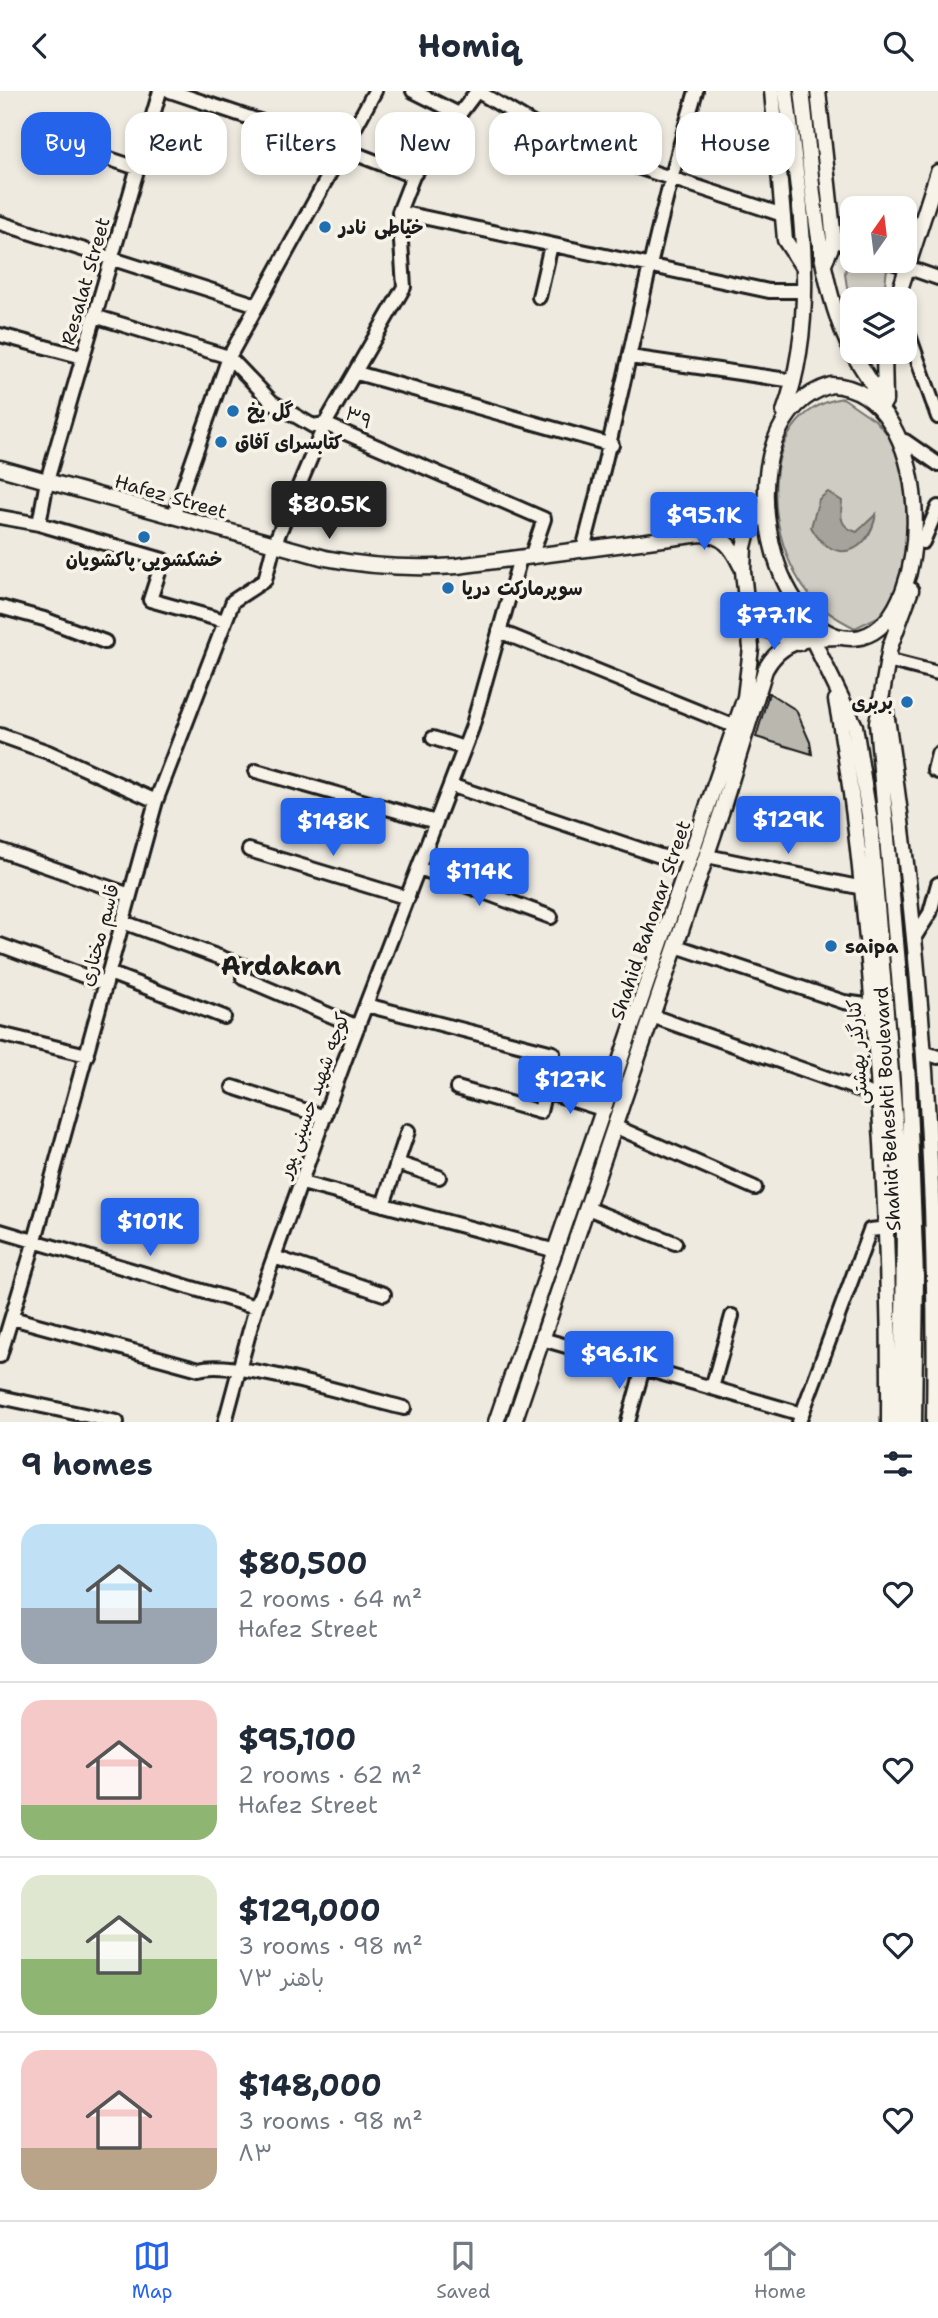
<!DOCTYPE html>
<meta charset="utf-8">
<style>
:root{--surface:#fff;--page:#f2f2f3;--text:#1f2937;--muted:#747a83;--line:#e0e1e3;--accent:#2563eb}
body{margin:0;font-family:"Shantell Sans","Playpen Sans Arabic",sans-serif;background:var(--page);color:var(--text);height:100vh;display:flex;flex-direction:column;font-size:26px;white-space:nowrap}
*{box-sizing:border-box;margin:0}
p{font-size:23px;color:var(--muted)}
.icon{flex:none;width:38px;height:38px;fill:none;stroke:currentColor;stroke-width:2;stroke-linecap:round;stroke-linejoin:round}
.map{position:relative;height:1331px;overflow:hidden}
.panel{display:flex;flex-direction:column;background:var(--surface);flex:1}
.panel>*{flex:none}
.hud{position:absolute;left:21px;top:21px;width:896px;height:63px;display:flex;gap:14px}
.needle{width:46px;rotate:14deg}
.controls{position:absolute;left:840px;top:105px;display:grid;gap:14px}
.controls a{display:grid;place-items:center;width:77px;height:77px;border-radius:14px;background:var(--surface);box-shadow:0 4px 10px #0003;font-size:35px}
.price{position:absolute;translate:-50% -60px;padding:0 16px;border-radius:7px;background:var(--accent);color:#fff;font-size:23px;line-height:46px;filter:drop-shadow(0 2px 4px #0008)}
.price::after{content:'';position:absolute;left:50%;top:42px;width:21px;height:16px;margin-left:-10px;background:inherit;clip-path:polygon(0 0,100% 0,50% 100%)}
.price.active{background:#222;color:#fff}
ul{padding:0;list-style:none}
li{display:flex;align-items:center;gap:21px;height:175px;padding:0 21px}
li+li{border-top:2px solid var(--line)}
li span{display:grid;place-items:center;flex:none;width:196px;height:140px;border-radius:21px;color:#555}
li>.icon{margin-inline-start:auto}
span .icon{width:84px;height:84px;fill:#fffc;stroke-width:1}
li b{font-size:30px}
h2{display:flex;justify-content:space-between;align-items:center;height:84px;padding:0 21px;font-size:30px}
.chip{padding:0 24px;border-radius:21px;background:var(--surface);box-shadow:0 4px 10px #0003;font-size:24px;line-height:63px}
.chip.active{background:var(--accent);color:#fff}
header{display:flex;justify-content:space-between;align-items:center;height:91px;padding:0 21px;background:var(--surface);font-size:32px;font-weight:700}
.menu{display:flex;justify-content:space-around;align-items:center;height:98px;border-top:2px solid var(--line);background:var(--surface);font-size:19px;color:var(--muted)}
.menu a{display:grid;justify-items:center;gap:4px}
.menu .active{color:var(--accent)}
.map>svg:first-child{display:block}
.green{fill:#cfccc3;stroke:#767470;stroke-width:2}
.water{fill:#a6a39d;stroke:#6f6d69;stroke-width:2}
.building{fill:#bab7af;stroke:#1c1c1c;stroke-width:2}
.lines{fill:none;stroke-linecap:round;stroke-linejoin:round}
.minor-casing{stroke:#1c1c1c;stroke-width:18}
.major-casing{stroke:#1c1c1c;stroke-width:19}
.minor{stroke:#f7f3e8;stroke-width:12}
.major{stroke:#f7f3e8;stroke-width:14}
.poi-dot{fill:#1f6fb2;stroke:#f7f3e8;stroke-width:2.5}
.labels{text-anchor:middle;stroke-width:7;stroke-linejoin:round;paint-order:stroke}
.poi-label{font-size:19px;font-weight:bold;fill:#1c1c1c;stroke:#f7f3e8;text-anchor:start}
.street-label{font-size:19px;fill:#1c1c1c;stroke:#f7f3e8}
.district-label{font-size:26px;font-weight:bold;fill:#1c1c1c;stroke:#f7f3e8}
</style>
<header><svg class="icon" aria-label="back" viewBox="0 0 24 24"><path d="M15 5l-7 7 7 7"/></svg>Homiq<svg class="icon" aria-label="search" viewBox="0 0 24 24"><circle cx="10" cy="10" r="6"/><path d="M15 15l6 6"/></svg></header>
<div class="map">
<svg width="938" height="1331" viewBox="0 0 938 1331">
<rect width="100%" height="100%" fill="#eeeae0"/>
<filter id="ink" filterUnits="userSpaceOnUse"><feTurbulence type="fractalNoise" baseFrequency=".0143" numOctaves="2"/><feDisplacementMap in="SourceGraphic" scale="14" xChannelSelector="R" yChannelSelector="G"/><feConvolveMatrix kernelMatrix="1 2 1 2 8 2 1 2 1" color-interpolation-filters="sRGB"/></filter>
<g filter="url(#ink)">
<path class="green" d="M 848,162 L 852,163 L 852,170 L 867,170 L 887,178 L 883,208 L 852,208 L 852,229 L 845,183 Z
M 843,307 L 875,329 L 893,349 L 910,397 L 905,483 L 884,523 L 855,537 C 839,529 823,520 811,506 C 764,452 753,321 843,307 Z"/>
<path class="water" d="M 828,401 L 842,410 C 840,427 840,436 857,441 L 876,423 C 869,464 832,475 811,436 L 819,408 Z"/>
<path class="building" d="M 769,602 L 796,619 L 810,651 L 812,663 L 756,646 Z"/>
<g class="lines">
<defs>
<path id="minor" d="M 170,0 L 343,58 L 413,85
M 413,0 L 459,23
M 477,0 L 538,36 L 622,71 L 783,124
M 71,55 L 137,77
M 399,121 L 769,200 L 803,200
M 0,132 L 257,214
M 834,149 L 852,156
M 889,170 L 938,187
M 539,206 L 551,154
M 94,225 L 229,266 L 272,311 L 313,335 L 325,333 L 544,428 L 531,466
M 905,233 L 938,326
M 0,244 L 83,266
M 630,266 L 794,290
M 357,282 L 612,354
M 905,350 L 938,373
M 0,426 L 39,433 L 47,390 L 160,0
M 173,426 L 229,266 L 375,0
M 39,433 L 163,469 L 150,509 L 225,530
M 923,451 L 938,416
M 583,458 C 624,306 650,150 696,0
M 0,516 L 44,528 L 105,551
M 499,540 L 736,636
M 887,569 L 938,582
M 0,644 L 48,661 L 156,710
M 433,647 L 464,657
M 938,663 L 934,679 L 938,681
M 256,680 L 436,731
M 450,694 L 663,766 L 692,762
M 0,759 L 130,804
M 249,759 L 408,807
M 707,765 L 863,797
M 419,777 L 551,826
M 123,831 L 244,875 L 243,887 L 358,936
M 914,847 L 930,822 L 938,793
M 0,854 L 106,893
M 676,855 L 844,911 L 873,915
M 109,882 L 224,926
M 366,914 L 553,962 L 540,1021 L 457,997
M 652,925 L 880,1006
M 0,943 L 87,964
M 926,962 L 938,966
M 233,996 L 325,1026
M 545,1000 L 605,1019
M 614,1035 L 755,1097
M 397,1072 L 439,1086
M 302,1092 L 556,1160
M 383,1114 L 408,1040
M 587,1117 L 675,1152
M 0,1140 L 256,1216
M 274,1166 L 384,1203
M 12,1227 L 199,1278 C 235,1267 361,1307 404,1317
M 542,1248 L 802,1323
M 0,1265 L 35,1149 L 156,710 L 233,510 L 265,489 L 274,454 L 325,333 L 404,196 L 399,121 L 413,85 L 477,0
M 712,1297 L 732,1225
M 0,1306 L 117,1331
M 225,1331 L 256,1216 L 344,971 L 472,637 L 520,467
M 628,1331 L 643,1277
M 799,1331 L 870,1139 L 888,1137"/>
<path id="major" d="M 772,0 L 785,149 L 800,172
M 802,0 C 812,80 815,189 852,261
M 818,0 L 834,149 L 825,171
M 897,208 L 938,81
M 852,261 L 884,312
M 884,261 L 885,310
M 831,294 C 936,298 938,526 861,546 C 771,564 716,329 831,294 Z
M 784,321 C 821,220 798,104 786,0
M 0,377 L 325,467 C 370,476 412,478 457,475 L 701,443 C 724,444 732,456 741,475
M 703,439 L 741,431 L 759,419
M 911,499 L 890,556 L 877,632 L 908,988 L 916,1185 L 914,1331
M 799,513 L 812,547 L 855,635 L 870,731 L 904,1136 L 902,1331
M 748,525 L 768,539 L 799,552
M 836,609 C 853,699 862,790 870,882 C 883,1033 890,1179 889,1331
M 885,614 C 921,852 938,1091 934,1331
M 496,1331 L 745,606 L 751,557 L 743,480 L 744,456 L 748,440 L 766,415
M 514,1331 L 722,719 L 765,579 C 782,547 808,547 842,546"/>
</defs>
<use href="#minor" class="minor-casing"/>
<use href="#major" class="major-casing"/>
<use href="#minor" class="minor"/>
<use href="#major" class="major"/>
</g>
</g>
<g class="poi-dot">
<circle cx="325" cy="136" r="7"/>
<circle cx="233" cy="320" r="7"/>
<circle cx="221" cy="351" r="7"/>
<circle cx="144" cy="446" r="7"/>
<circle cx="448" cy="497" r="7"/>
<circle cx="907" cy="611" r="7"/>
<circle cx="831" cy="855" r="7"/>
</g>
<g class="labels">
<g class="poi-label">
<text x="339" y="143">خیاطی نادر</text>
<text x="247" y="327">گل یخ</text>
<text x="235" y="358">کتابسرای آفاق</text>
<text x="144" y="475" text-anchor="middle">خشکشویی پاکشویان</text>
<text x="462" y="504">سوپرمارکت دریا</text>
<text x="893" y="618" text-anchor="end">بربری</text>
<text x="845" y="862">saipa</text>
</g>
<g class="street-label">
<text transform="translate(85 190) rotate(-74)" y="7">Resalat Street</text>
<text transform="translate(359 326) rotate(23)" y="7">۳۹</text>
<text transform="translate(171 405) rotate(16)" y="7">Hafez Street</text>
<text transform="translate(650 829) rotate(-71)" y="7">Shahid Bahonar Street</text>
<text transform="translate(99 844) rotate(-75)" y="7">قاسم مختاری</text>
<text transform="translate(857 961) rotate(-94)" y="7">کنارگذر بهشتی</text>
<text transform="translate(313 1004) rotate(-70)" y="7">کوچه شهید حسینی ‍پور</text>
<text transform="translate(887 1018) rotate(-93)" y="7">Shahid Beheshti Boulevard</text>
</g>
<g class="district-label">
<text x="281" y="884">Ardakan</text>
</g>
</g>
</svg>
<div class="controls">
<a><svg class="needle" viewBox="-14 -14 28 28"><path d="M0-13l5 13h-10z" fill="#e53935"/><path d="M0 13l5-13h-10z" fill="#747a83"/></svg></a>
<a><svg class="icon" aria-label="layers" viewBox="0 0 24 24"><path d="M12 4l9 5-9 5-9-5zM3 14l9 5 9-5"/></svg></a>
</div>
<b class="price active" style="left:329px;top:450px">$80.5K</b>
<b class="price" style="left:704px;top:461px">$95.1K</b>
<b class="price" style="left:774px;top:561px">$77.1K</b>
<b class="price" style="left:788px;top:765px">$129K</b>
<b class="price" style="left:333px;top:767px">$148K</b>
<b class="price" style="left:479px;top:817px">$114K</b>
<b class="price" style="left:570px;top:1025px">$127K</b>
<b class="price" style="left:150px;top:1167px">$101K</b>
<b class="price" style="left:619px;top:1300px">$96.1K</b>
<div class="hud">
<a class="chip active">Buy</a>
<a class="chip">Rent</a>
<a class="chip">Filters</a>
<a class="chip">New</a>
<a class="chip">Apartment</a>
<a class="chip">House</a>
</div>
</div>
<section class="panel">
<h2>9 homes<svg class="icon" aria-label="filters" viewBox="0 0 24 24"><path d="M4 7h16M4 17h16"/><circle cx="9" cy="7" r="2"/><circle cx="15" cy="17" r="2"/></svg></h2>
<ul>
<li><span style="background:linear-gradient(#bfe0f5 60%,#9aa5b1 0)"><svg class="icon" aria-label="home" viewBox="0 0 24 24"><path d="M3 11l9-7 9 7M6 9v11h12V9"/></svg></span><div><b>$80,500</b><p>2 rooms · 64 m²</p><p>Hafez Street</p></div><svg class="icon" aria-label="heart" viewBox="0 0 24 24"><path d="M12 20l-8-8c-3-5 5-10 8-4 3-6 11-1 8 4z"/></svg></li>
<li><span style="background:linear-gradient(#f6c9c9 75%,#8fb573 0)"><svg class="icon" aria-label="home" viewBox="0 0 24 24"><path d="M3 11l9-7 9 7M6 9v11h12V9"/></svg></span><div><b>$95,100</b><p>2 rooms · 62 m²</p><p>Hafez Street</p></div><svg class="icon" aria-label="heart" viewBox="0 0 24 24"><path d="M12 20l-8-8c-3-5 5-10 8-4 3-6 11-1 8 4z"/></svg></li>
<li><span style="background:linear-gradient(#dfe7d0 60%,#8fb573 0)"><svg class="icon" aria-label="home" viewBox="0 0 24 24"><path d="M3 11l9-7 9 7M6 9v11h12V9"/></svg></span><div><b>$129,000</b><p>3 rooms · 98 m²</p><p>باهنر ۷۳</p></div><svg class="icon" aria-label="heart" viewBox="0 0 24 24"><path d="M12 20l-8-8c-3-5 5-10 8-4 3-6 11-1 8 4z"/></svg></li>
<li><span style="background:linear-gradient(#f6c9c9 70%,#b9a48a 0)"><svg class="icon" aria-label="home" viewBox="0 0 24 24"><path d="M3 11l9-7 9 7M6 9v11h12V9"/></svg></span><div><b>$148,000</b><p>3 rooms · 98 m²</p><p>۸۳</p></div><svg class="icon" aria-label="heart" viewBox="0 0 24 24"><path d="M12 20l-8-8c-3-5 5-10 8-4 3-6 11-1 8 4z"/></svg></li>
</ul>
</section>
<nav class="menu">
<a class="active"><svg class="icon" aria-label="map" viewBox="0 0 24 24"><path d="M3 6l6-2 6 2 6-2v14l-6 2-6-2-6 2zM9 4v14M15 6v14"/></svg>Map</a>
<a><svg class="icon" aria-label="saved" viewBox="0 0 24 24"><path d="M7 4h10v16l-5-4-5 4z"/></svg>Saved</a>
<a><svg class="icon" aria-label="home" viewBox="0 0 24 24"><path d="M3 11l9-7 9 7M6 9v11h12V9"/></svg>Home</a>
</nav>
